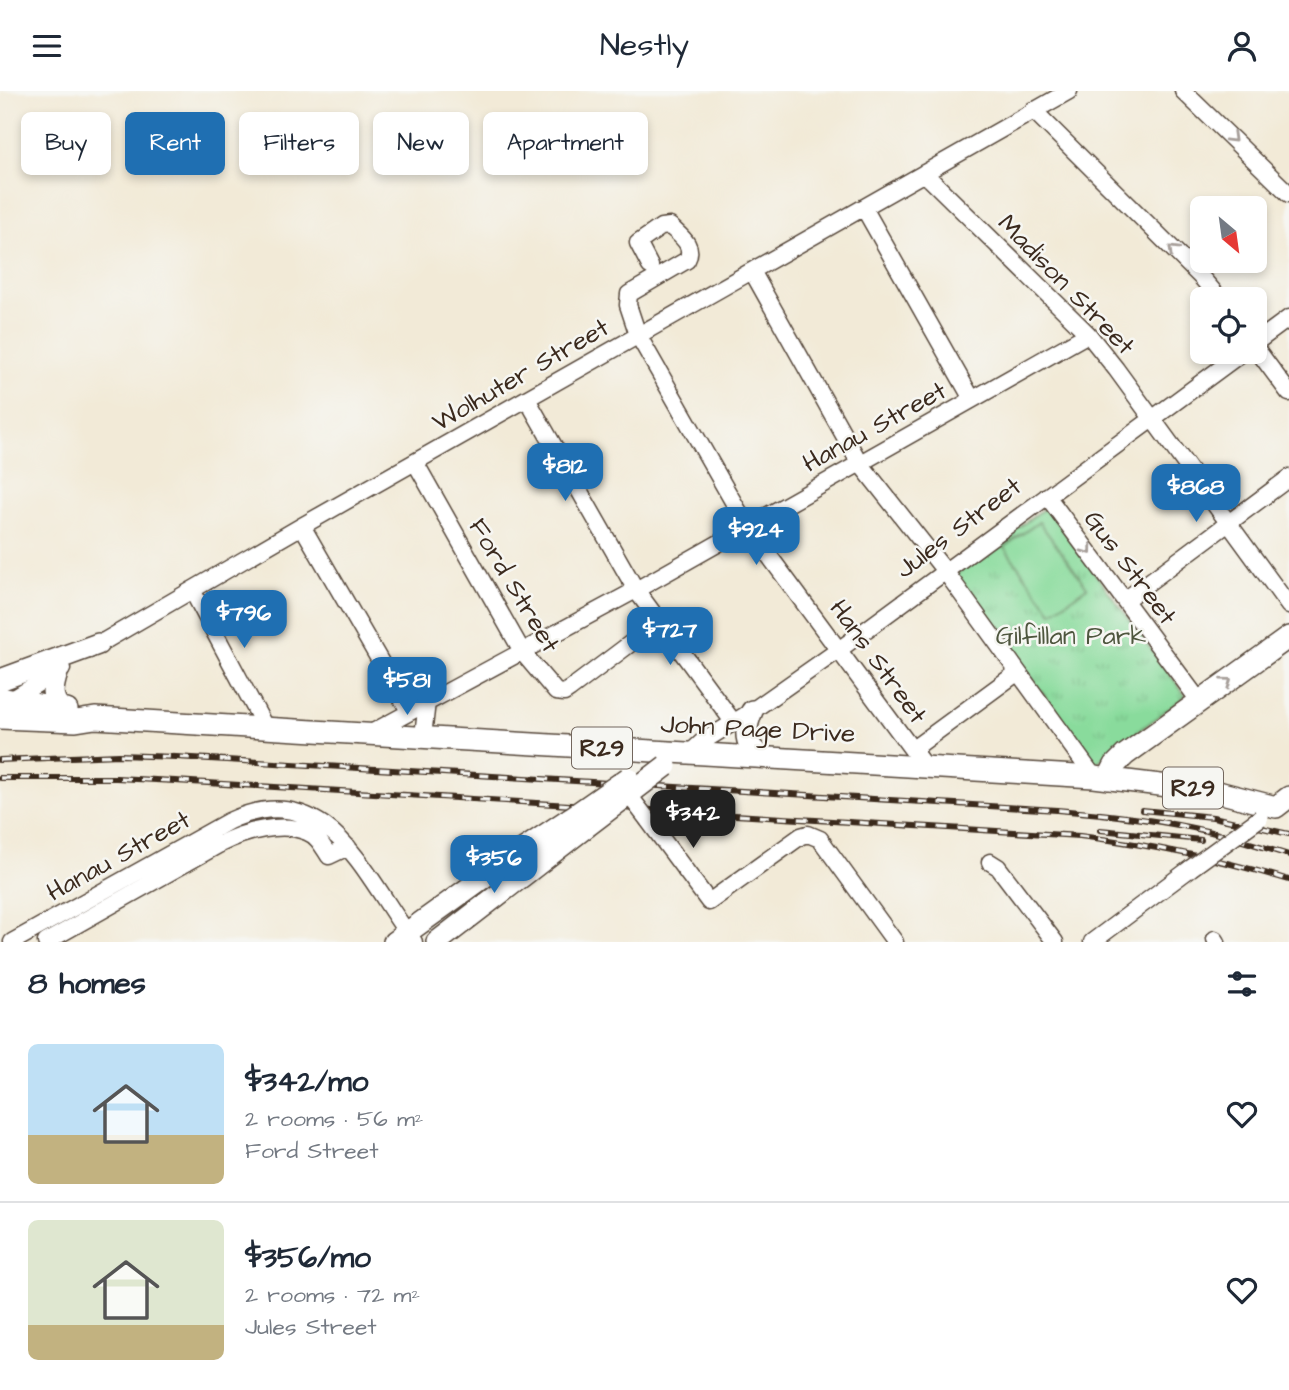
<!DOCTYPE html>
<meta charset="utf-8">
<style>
:root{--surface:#fff;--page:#f2f2f3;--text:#1f2937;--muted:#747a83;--line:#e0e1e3;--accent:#1f6fb2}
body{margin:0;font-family:"Architects Daughter",sans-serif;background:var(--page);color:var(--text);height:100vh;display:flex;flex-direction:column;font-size:26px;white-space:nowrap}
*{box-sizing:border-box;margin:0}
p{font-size:23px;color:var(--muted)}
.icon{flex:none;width:38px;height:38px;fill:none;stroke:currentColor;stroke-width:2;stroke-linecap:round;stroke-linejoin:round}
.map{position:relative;height:851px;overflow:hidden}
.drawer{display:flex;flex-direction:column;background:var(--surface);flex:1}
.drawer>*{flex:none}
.top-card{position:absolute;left:21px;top:21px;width:700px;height:63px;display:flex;gap:14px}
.needle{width:46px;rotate:151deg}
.tools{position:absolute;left:1190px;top:105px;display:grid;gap:14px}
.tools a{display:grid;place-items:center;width:77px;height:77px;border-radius:10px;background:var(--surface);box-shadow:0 4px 10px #0003;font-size:35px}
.price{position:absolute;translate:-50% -60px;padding:0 16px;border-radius:14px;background:var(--accent);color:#fff;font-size:23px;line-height:46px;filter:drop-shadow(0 2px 4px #0008)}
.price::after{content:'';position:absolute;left:50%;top:42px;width:21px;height:16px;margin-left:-10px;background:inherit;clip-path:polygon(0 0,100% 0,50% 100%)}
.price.active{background:#222;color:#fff}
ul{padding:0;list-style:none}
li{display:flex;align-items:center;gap:21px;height:175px;padding:0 28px}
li+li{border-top:2px solid var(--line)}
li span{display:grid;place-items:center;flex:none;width:196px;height:140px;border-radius:10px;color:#555}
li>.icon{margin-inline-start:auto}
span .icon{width:84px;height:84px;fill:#fffc;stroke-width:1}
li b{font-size:30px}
h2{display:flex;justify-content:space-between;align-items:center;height:84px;padding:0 28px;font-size:30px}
.chip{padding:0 24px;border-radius:10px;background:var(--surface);box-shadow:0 4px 10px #0003;font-size:24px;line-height:63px}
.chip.active{background:var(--accent);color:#fff}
header{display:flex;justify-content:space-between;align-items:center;height:91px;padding:0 28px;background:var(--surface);font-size:32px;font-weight:600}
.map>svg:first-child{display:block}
.grass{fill:url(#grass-tufts);stroke:#62825d;stroke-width:2}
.pitch{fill:#89db9c;stroke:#62825d;stroke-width:2}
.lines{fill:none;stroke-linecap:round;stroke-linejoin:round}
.minor-casing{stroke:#56473a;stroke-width:19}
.major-casing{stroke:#56473a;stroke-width:24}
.minor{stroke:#fff;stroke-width:16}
.major{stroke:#fff;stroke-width:21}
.rail-casing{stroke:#3b2a1e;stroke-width:6}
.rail{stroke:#f6f6f2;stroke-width:3.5;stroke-dasharray:10;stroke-linecap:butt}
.minor-bridge-casing{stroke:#56473a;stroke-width:19;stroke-linecap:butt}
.major-bridge-casing{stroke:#56473a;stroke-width:24;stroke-linecap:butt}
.minor-bridge{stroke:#fff;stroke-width:16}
.major-bridge{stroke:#fff;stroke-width:21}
.oneway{stroke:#a79f9a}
.labels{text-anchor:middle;stroke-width:5;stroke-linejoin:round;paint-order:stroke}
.shield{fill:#f6f6f2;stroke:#73675e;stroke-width:2}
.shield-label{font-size:24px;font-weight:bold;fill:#3b2a1e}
.street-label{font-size:26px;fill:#3b2a1e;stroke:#f6f6f2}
.park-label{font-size:26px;fill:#4e563e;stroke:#f6f6f2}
</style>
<header><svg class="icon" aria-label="menu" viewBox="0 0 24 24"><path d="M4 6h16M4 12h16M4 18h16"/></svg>Nestly<svg class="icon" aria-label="person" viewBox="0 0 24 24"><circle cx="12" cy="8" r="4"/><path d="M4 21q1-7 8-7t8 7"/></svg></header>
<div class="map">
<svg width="1289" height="851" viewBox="0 0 1289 851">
<defs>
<pattern id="grass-tufts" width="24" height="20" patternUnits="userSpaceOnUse" patternTransform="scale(1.75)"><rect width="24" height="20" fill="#89db9c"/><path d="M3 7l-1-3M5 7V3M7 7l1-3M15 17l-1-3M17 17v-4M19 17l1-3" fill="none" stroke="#77bc86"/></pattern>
</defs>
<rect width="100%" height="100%" fill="#f6f6f2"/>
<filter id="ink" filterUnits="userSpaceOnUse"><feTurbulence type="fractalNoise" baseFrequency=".0143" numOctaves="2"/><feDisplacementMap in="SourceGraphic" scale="14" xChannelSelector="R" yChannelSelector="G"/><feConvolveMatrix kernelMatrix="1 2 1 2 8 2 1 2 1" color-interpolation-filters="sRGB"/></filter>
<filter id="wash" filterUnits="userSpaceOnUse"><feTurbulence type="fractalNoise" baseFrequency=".00686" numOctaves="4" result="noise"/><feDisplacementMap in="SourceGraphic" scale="28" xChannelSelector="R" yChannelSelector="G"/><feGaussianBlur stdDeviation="1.57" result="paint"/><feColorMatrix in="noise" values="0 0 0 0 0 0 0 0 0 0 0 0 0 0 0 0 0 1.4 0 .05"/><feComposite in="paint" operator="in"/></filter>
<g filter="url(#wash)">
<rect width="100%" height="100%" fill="#f2ead7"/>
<path class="grass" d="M 1046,416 L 1186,605 L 1095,673 L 955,484 Z"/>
<path class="pitch" d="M 1039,431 L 1087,496 L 1052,521 L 1004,456 Z"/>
</g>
<g filter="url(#ink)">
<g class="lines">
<defs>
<path id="minor" d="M 1183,0 L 1289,103
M 1033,19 L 1201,186 L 1220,208
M 924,82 L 1088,243 L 1116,278 L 1289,515
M 864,117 L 972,308
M 650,175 L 638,152 L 661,136 L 670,135 C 680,145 695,154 687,169 L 629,203 L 628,214 L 638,244 L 747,435 L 925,676
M 752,180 L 859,371 L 945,480 L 1094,686
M 1255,252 L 1289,227
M 1255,256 L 1289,302
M 527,308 L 636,499 L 734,632
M 415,371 L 523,562 L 556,601 L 564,602 L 570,598 L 659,531
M 1047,405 L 1200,611
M 302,435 L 409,620
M 192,499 L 265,636
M 1125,509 L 1289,387
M 89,559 L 302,435 L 1069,0
M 9,610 L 62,578
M 371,642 L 636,499 L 1088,243
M 423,645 L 427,611
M 913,658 L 1018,581
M 690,662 L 702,651 L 752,620 L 840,558 L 1243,261
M 648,729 L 709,811 L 801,745 L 808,743 L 820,748 L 895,851
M 990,771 L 998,776 L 1055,851
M 1215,848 L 1217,851
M 12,851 L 229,730 C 330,683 366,789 414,851
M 46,851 L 220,753 C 243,741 282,730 307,741 C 318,745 323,756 329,765 L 348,756
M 1092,851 L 1191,777"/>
<path id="major" d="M 57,582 C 53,595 49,608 62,618
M 0,589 L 98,553
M 0,607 L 67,619
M 752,620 C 744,639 743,655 763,666
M 0,627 L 76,630 L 95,627 L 1094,686 L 1218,701 L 1276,716 L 1289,706
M 1108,688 L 1115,674 L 1125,664 L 1289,546
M 394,851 L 512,766 L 572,726
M 437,851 L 586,736"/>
</defs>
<use href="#minor" class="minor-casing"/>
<use href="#major" class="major-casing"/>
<use href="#minor" class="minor"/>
<use href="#major" class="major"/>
<defs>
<path id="rail" d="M 0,669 L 119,664 L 176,666 L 1057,719 C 1109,723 1161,729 1211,741 C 1237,748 1263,756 1289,764
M 0,687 L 116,687 L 175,690 L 1080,745 C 1151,754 1220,768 1289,789
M 1142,719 L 1213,726 L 1289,743
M 1100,739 L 1201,749"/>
</defs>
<use href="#rail" class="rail-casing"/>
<use href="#rail" class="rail"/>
<defs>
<path id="minor-bridge" d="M 622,695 L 648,729
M 1191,777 L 1260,727"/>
<path id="major-bridge" d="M 572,726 L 628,687
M 586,736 L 666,675"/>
</defs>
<use href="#minor-bridge" class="minor-bridge-casing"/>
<use href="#major-bridge" class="major-bridge-casing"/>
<use href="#minor-bridge" class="minor-bridge"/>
<use href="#major-bridge" class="major-bridge"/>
</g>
<defs><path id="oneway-chevron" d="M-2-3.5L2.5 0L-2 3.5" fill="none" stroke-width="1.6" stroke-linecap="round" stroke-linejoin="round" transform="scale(1.75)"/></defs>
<g class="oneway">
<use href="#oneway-chevron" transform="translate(1232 47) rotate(44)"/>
<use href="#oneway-chevron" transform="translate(1173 159) rotate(-136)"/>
<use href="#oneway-chevron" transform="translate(1088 459) rotate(53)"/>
<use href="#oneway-chevron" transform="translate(1227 591) rotate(-36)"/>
</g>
</g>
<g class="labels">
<g class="shield">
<rect x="572" y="636.5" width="60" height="41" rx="5"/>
<rect x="1163" y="676.5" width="60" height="41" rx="5"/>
</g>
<g class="shield-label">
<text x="602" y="665">R29</text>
<text x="1193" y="705">R29</text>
</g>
<g class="street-label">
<text transform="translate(1067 193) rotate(46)" y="9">Madison Street</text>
<text transform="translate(520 283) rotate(-30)" y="9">Wolhuter Street</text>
<text transform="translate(874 335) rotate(-29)" y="9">Hanau Street</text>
<text transform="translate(958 436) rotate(-37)" y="9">Jules Street</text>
<text transform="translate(1131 476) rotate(53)" y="9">Gus Street</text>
<text transform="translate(515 494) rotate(59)" y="9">Ford Street</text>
<text transform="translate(879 570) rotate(54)" y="9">Hans Street</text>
<text transform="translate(758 637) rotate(3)" y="9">John Page Drive</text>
<text transform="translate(118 764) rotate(-29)" y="9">Hanau Street</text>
</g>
<g class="park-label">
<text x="1071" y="553">Gilfillan Park</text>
</g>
</g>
</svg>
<div class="tools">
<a><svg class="needle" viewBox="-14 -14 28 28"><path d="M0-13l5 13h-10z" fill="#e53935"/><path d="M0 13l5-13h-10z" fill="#747a83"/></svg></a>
<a><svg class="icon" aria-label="locate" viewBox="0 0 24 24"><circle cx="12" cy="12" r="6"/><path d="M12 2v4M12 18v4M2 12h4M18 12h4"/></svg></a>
</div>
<b class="price" style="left:565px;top:412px">$812</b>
<b class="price" style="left:1196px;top:433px">$868</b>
<b class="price" style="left:756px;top:476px">$924</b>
<b class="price" style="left:244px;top:559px">$796</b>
<b class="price" style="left:670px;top:576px">$727</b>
<b class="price" style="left:407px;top:626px">$581</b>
<b class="price active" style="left:693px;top:759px">$342</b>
<b class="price" style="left:494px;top:804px">$356</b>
<div class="top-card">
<a class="chip">Buy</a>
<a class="chip active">Rent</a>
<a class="chip">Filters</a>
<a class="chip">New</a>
<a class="chip">Apartment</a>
</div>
</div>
<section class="drawer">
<h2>8 homes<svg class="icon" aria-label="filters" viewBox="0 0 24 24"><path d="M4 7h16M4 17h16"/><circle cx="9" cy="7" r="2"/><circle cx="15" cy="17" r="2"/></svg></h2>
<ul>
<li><span style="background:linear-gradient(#bfe0f5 65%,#c2b280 0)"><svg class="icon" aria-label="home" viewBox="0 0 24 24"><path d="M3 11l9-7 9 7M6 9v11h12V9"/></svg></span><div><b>$342/mo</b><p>2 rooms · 56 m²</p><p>Ford Street</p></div><svg class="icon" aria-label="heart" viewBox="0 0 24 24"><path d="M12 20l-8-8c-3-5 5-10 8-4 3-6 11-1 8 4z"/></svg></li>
<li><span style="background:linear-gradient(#dfe7d0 75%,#c2b280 0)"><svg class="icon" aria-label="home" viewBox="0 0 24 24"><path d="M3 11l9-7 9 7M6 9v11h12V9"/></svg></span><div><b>$356/mo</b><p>2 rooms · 72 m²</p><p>Jules Street</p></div><svg class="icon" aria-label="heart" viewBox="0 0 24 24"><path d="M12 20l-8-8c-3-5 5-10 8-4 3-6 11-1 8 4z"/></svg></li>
</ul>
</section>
